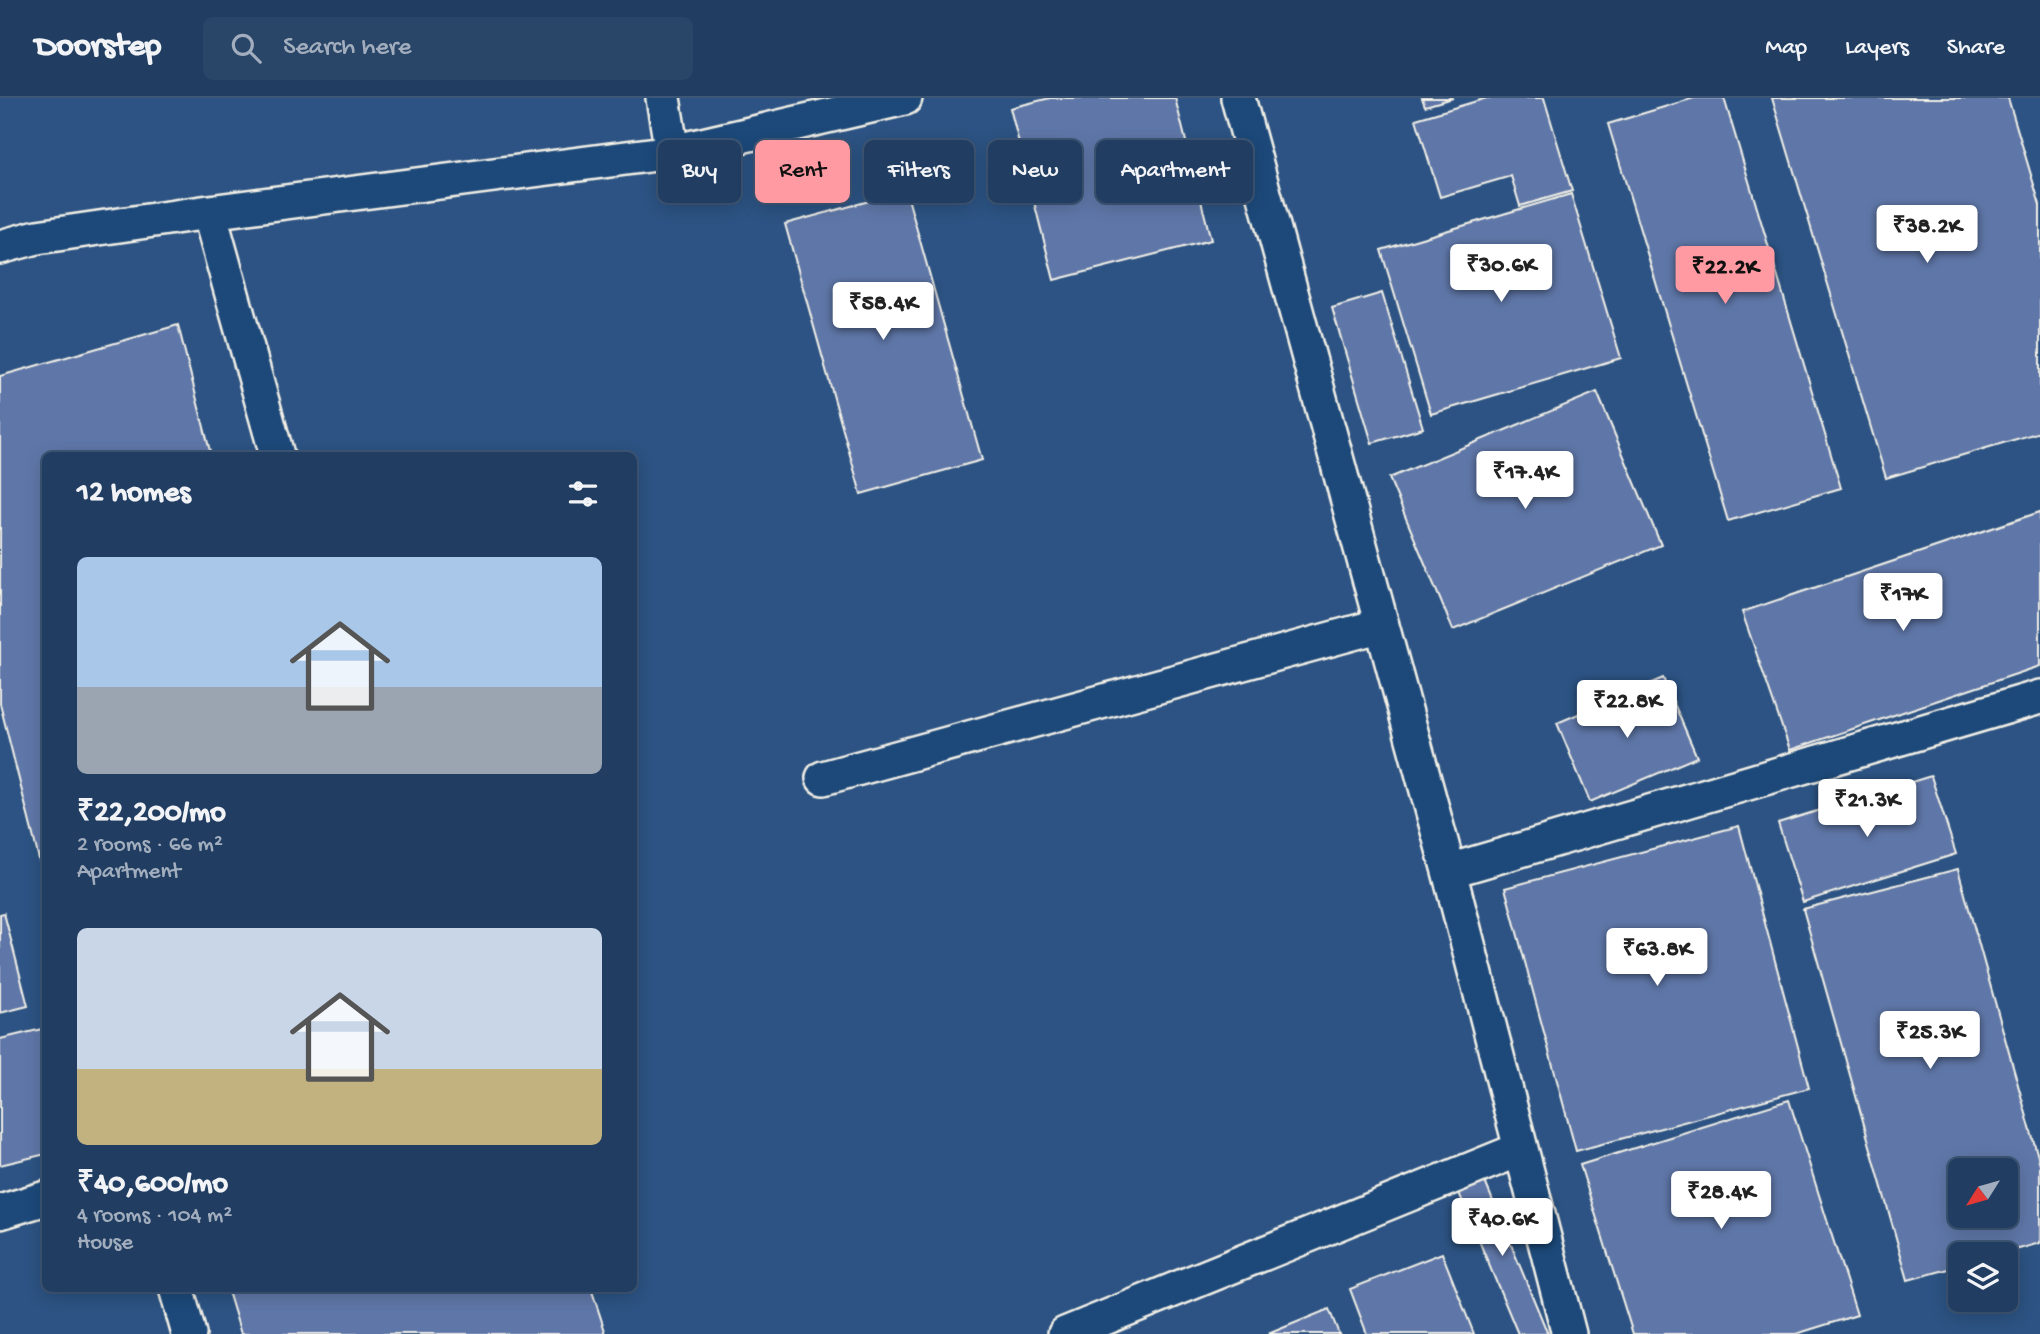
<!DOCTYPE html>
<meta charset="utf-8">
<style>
:root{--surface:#213e62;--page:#294568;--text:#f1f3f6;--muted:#a2aebe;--line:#3e5777;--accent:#ff9aa2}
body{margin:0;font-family:"Gochi Hand",sans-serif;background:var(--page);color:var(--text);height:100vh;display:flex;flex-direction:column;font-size:26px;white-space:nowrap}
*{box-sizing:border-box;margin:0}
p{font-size:23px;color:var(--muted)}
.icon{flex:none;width:38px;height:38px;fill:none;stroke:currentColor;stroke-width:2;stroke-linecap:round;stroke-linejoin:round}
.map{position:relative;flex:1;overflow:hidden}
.side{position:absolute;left:42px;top:354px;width:595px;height:840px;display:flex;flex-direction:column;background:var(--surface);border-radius:10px;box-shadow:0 4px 18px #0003,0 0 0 2px var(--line)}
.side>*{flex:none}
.banner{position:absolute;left:658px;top:42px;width:665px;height:63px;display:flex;gap:14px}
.needle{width:46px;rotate:233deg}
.controls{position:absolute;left:1948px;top:1060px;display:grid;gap:14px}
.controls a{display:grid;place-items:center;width:70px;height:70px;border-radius:10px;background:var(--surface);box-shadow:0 4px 18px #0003,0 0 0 2px var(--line);font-size:35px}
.price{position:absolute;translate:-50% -60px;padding:0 16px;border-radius:7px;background:#fff;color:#222;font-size:23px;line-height:46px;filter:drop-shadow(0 2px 4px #0008)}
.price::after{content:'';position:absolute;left:50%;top:42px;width:21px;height:16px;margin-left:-10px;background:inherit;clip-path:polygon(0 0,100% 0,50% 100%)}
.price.selected{background:var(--accent);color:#111}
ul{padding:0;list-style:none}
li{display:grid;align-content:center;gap:14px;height:371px;padding:0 35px}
li span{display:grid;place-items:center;height:217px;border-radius:10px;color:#555}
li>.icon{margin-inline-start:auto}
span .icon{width:126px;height:126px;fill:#fffc;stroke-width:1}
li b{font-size:30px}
h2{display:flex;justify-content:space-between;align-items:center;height:84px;padding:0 35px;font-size:30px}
.chip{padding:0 24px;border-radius:10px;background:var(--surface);box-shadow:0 4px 18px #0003,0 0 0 2px var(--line);font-size:24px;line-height:63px}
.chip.selected{background:var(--accent);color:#111}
header{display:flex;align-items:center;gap:42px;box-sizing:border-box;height:98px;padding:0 35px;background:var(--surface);border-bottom:2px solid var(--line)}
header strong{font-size:33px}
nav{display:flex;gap:38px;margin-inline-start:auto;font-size:24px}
.search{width:490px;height:63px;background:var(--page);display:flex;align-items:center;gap:18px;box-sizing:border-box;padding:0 24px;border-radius:10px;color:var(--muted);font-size:26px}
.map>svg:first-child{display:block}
.building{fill:#5e77a8;stroke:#f4f1e8;stroke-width:2;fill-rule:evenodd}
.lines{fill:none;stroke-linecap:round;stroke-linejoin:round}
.minor-casing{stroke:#f4f1e8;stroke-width:38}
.minor{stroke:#1f4a7a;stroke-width:33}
</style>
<header>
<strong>Doorstep</strong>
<div class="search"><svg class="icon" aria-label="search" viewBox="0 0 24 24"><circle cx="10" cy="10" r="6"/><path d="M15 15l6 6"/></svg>Search here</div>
<nav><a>Map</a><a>Layers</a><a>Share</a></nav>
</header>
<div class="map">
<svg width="2040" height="1236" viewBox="0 0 2040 1236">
<rect width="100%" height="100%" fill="#2c5383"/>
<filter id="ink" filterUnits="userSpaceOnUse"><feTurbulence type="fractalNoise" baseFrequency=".0143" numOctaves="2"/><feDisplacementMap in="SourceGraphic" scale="14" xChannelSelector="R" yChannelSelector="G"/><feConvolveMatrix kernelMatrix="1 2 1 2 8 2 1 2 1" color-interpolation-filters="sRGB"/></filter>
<g filter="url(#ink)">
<path class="building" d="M 1050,0 L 1175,0 L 1211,142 L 1054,182 L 1010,10 Z
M 1422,0 L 1453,0 L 1425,8 Z
M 1487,0 L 1544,0 L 1572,93 L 1520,108 L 1511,78 L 1440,99 L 1416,21 Z
M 1694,0 L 1724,0 L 1841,390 L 1728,423 L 1608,26 Z
M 1772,0 L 2008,0 L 2040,107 L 2040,334 L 1886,380 Z
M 906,93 L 982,362 L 861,396 L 785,126 Z
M 1571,96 L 1621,260 L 1431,316 L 1381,152 Z
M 1382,195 L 1423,330 L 1372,345 L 1332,210 Z
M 178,227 L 211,357 L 46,357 L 46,789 L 0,606 L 0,278 Z
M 1597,294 L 1661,447 L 1453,532 L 1389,380 Z
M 2040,414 L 2040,568 L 1790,652 L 1742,514 Z
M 1663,580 L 1697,659 L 1590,704 L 1557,625 Z
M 1931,678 L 1956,756 L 1803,804 L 1778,725 Z
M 1739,728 L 1809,990 L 1576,1053 L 1505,790 Z
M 1958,771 L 2040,1066 L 2040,1145 L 1998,1157 L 1960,1157 L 1960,1168 L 1908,1182 L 1803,811 ZM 1960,1073 L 2006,1073 L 2006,1118 L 1960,1118 Z
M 4,815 L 28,908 L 0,915 L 0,816 Z
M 46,930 L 46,1056 L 0,1067 L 0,941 Z
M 1789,1002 L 1857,1217 L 1796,1236 L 1633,1236 L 1580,1067 Z
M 1483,1079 L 1548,1236 L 1518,1236 L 1457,1090 Z
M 1442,1155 L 1474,1236 L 1367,1236 L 1350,1191 Z
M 227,1190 L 591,1190 L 606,1236 L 241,1236 Z
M 1329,1211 L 1339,1236 L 1268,1236 Z"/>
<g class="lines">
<defs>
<path id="minor" d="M 663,0 L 672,54
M 1238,0 L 1449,773 L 1569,1236
M 209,114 L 277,357
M 0,149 L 37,139 L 209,114 L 672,54 L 905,0
M 823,680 L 1382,527
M 1449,773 L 2040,599
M 0,1114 L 46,1100
M 176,1190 L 189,1236
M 1065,1236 L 1521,1051"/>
</defs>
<use href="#minor" class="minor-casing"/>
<use href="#minor" class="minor"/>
</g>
</g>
</svg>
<div class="controls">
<a><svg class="needle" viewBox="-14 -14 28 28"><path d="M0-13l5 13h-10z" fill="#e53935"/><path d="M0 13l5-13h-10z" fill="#a2aebe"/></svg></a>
<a><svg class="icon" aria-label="layers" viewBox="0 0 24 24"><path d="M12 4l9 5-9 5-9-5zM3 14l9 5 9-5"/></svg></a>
</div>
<b class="price" style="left:1927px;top:167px">₹38.2K</b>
<b class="price" style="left:1501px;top:206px">₹30.6K</b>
<b class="price selected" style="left:1725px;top:208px">₹22.2K</b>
<b class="price" style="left:883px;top:244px">₹58.4K</b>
<b class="price" style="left:1525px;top:413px">₹17.4K</b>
<b class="price" style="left:1903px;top:535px">₹17K</b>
<b class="price" style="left:1627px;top:642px">₹22.8K</b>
<b class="price" style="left:1867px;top:741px">₹21.3K</b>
<b class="price" style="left:1657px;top:890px">₹63.8K</b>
<b class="price" style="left:1930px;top:973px">₹25.3K</b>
<b class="price" style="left:1721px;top:1133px">₹28.4K</b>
<b class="price" style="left:1502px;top:1160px">₹40.6K</b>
<div class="banner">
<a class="chip">Buy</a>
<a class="chip selected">Rent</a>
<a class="chip">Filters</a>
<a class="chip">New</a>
<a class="chip">Apartment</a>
</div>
<section class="side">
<h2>12 homes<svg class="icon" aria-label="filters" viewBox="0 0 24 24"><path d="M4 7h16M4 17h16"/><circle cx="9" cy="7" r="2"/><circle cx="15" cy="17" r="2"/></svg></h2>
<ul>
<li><span style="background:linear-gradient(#a9c7e8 60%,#9aa5b1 0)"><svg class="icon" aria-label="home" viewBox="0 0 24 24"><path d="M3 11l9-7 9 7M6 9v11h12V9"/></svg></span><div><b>₹22,200/mo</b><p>2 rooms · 66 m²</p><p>Apartment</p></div></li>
<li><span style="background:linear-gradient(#c9d6e8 65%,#c2b280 0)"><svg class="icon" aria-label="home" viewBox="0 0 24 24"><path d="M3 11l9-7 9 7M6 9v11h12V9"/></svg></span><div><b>₹40,600/mo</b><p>4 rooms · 104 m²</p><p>House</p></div></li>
</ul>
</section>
</div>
